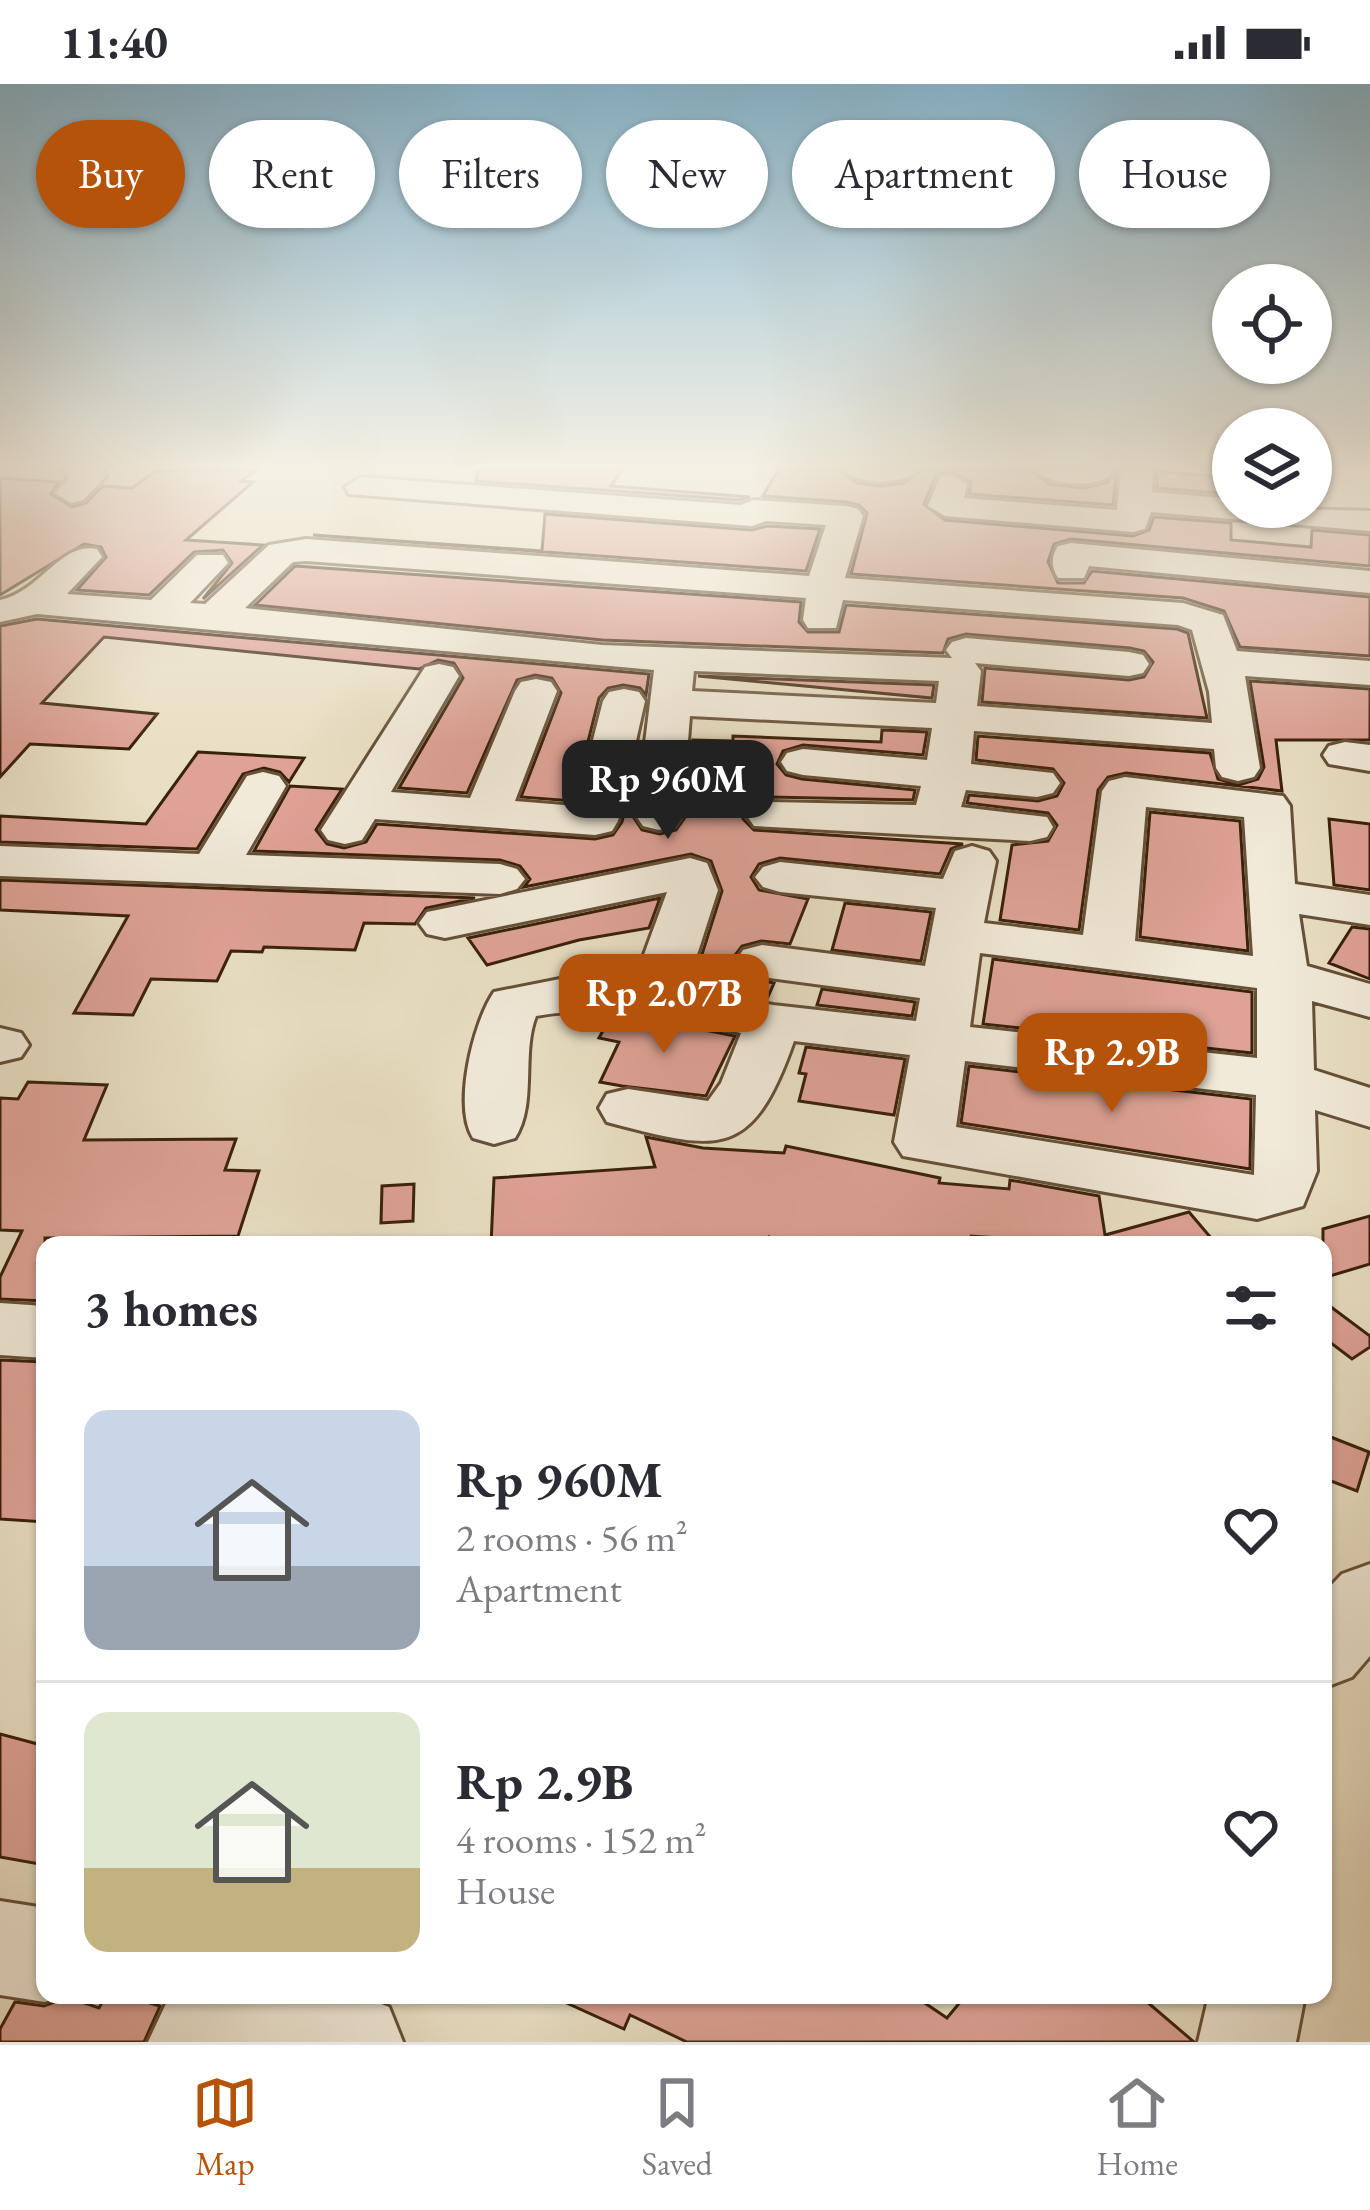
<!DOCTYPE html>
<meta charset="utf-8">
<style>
:root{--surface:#fff;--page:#f2f2f3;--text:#2b2b33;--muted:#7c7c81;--line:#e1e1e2;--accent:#b45309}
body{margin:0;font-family:"EB Garamond",serif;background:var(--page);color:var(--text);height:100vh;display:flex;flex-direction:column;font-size:45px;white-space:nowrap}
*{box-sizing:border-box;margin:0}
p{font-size:39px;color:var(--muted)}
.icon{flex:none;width:66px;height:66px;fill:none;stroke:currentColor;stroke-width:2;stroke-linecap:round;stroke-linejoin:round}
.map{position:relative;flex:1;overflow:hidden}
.drawer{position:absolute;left:36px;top:1152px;width:1296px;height:768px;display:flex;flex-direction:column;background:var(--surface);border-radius:24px;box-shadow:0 3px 9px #0004}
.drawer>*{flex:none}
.top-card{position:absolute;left:36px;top:36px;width:1299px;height:108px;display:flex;gap:24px}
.fabs{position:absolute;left:1212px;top:180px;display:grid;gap:24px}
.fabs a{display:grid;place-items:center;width:120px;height:120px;border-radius:50%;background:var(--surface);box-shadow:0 3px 9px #0004;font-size:60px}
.price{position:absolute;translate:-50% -102px;padding:0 27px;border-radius:24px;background:var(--accent);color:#fff;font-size:39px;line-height:78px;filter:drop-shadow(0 3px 6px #0008)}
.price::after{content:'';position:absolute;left:50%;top:72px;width:36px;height:27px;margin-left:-18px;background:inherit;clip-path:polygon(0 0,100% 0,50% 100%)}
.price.current{background:#222;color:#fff}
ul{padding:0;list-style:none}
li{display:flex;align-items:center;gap:36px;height:300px;padding:0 48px}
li+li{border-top:3px solid var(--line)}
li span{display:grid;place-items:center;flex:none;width:336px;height:240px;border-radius:24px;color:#555}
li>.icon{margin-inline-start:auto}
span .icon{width:144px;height:144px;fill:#fffc;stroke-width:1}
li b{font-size:51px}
h2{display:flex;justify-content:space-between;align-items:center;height:144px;padding:0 48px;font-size:51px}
.pill{padding:0 42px;border-radius:54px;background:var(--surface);box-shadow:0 3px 9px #0004;font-size:42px;line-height:108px}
.pill.current{background:var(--accent);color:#fff}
.status{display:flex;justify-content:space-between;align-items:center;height:84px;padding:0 60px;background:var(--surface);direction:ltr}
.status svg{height:33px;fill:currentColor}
.menu{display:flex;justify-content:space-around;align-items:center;height:168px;border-top:3px solid var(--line);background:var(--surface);font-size:33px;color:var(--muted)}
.menu a{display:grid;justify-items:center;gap:6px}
.menu .current{color:var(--accent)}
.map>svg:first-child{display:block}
.building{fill:#dea296;stroke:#3a210a;stroke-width:3}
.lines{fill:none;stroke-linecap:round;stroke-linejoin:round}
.minor-casing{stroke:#665038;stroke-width:6}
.minor{fill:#f1ead9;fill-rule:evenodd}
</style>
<div class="status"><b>11:40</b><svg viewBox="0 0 49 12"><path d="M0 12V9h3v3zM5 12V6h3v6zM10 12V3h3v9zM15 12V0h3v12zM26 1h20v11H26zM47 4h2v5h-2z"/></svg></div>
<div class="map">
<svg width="1370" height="1958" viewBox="0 0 1370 1958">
<rect width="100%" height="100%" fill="#e9dfc4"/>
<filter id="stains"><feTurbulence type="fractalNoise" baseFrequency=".00167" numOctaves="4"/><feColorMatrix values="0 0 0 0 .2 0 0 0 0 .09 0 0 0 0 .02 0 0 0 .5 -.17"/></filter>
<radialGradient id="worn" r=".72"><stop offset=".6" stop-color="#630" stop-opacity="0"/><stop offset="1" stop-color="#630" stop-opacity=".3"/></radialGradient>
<path class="building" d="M 183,386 L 256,386 L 241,397 L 253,398 L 186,456 L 263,461 L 203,515 L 232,479 L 223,466 L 194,468 L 149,511 L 77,506 L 106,473 L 101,463 L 84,460 L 0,511 L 0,394 L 59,398 L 51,410 L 72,423 L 86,419 L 103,402 L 132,404 L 154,388 Z
M 477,386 L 622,386 L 611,402 L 750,413 L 740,416 L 476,397 Z
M 778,386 L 839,386 L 857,399 L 880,402 L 904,399 L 922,386 L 950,386 L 936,391 L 924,420 L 945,436 L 1133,452 L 1149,446 L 1154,433 L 1231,439 L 1231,456 L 1311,463 L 1312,446 L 1370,451 L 1370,482 L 1071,455 L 1054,460 L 1048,478 L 1058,499 L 1084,499 L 1092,487 L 1370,513 L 1370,572 L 1240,563 L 1224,527 L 1183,514 L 851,490 L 867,429 L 859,421 L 847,418 L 763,412 Z
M 950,386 L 1031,386 L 1049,400 L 1084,404 L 1107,399 L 1117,386 L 1113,421 L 969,410 L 971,398 Z
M 1157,387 L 1232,394 L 1232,410 L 1157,404 Z
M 545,430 L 752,446 L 767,442 L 820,445 L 806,487 L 313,451 L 542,467 Z
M 295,482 L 801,518 L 799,538 L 808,548 L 839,548 L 846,521 L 1177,545 L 1188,549 L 1207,634 L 982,618 L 985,584 L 1129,596 L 1144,593 L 1153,578 L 1144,567 L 1130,564 L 966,550 L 948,555 L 943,569 L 602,556 L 255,521 Z
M 37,535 L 649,590 L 646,611 L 640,604 L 623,601 L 608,604 L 599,614 L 573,717 L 521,713 L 561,609 L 552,594 L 535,591 L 517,596 L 467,709 L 399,704 L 463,594 L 454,579 L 438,576 L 419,585 L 104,553 L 42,619 L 157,630 L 129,665 L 30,660 L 0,693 L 0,542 Z
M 698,592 L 934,601 L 932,614 Z
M 1250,597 L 1370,605 L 1370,656 L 1276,656 L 1282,707 L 1126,689 L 1108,693 L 1098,706 L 1079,846 L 1000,836 L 1012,761 L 1048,757 L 1057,741 L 1048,729 L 967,719 L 969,711 L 1038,717 L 1057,712 L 1064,699 L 1053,685 L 976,676 L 978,652 L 1210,669 L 1218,695 L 1239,701 L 1258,695 L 1264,683 Z
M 882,646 L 927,648 L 923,671 L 803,661 L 783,667 L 777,680 L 786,691 L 802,695 L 915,706 L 913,716 L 770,713 L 750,719 L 743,735 L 754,746 L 963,760 L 951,765 L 940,790 L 780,774 L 759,780 L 751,793 L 759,806 L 808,815 L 790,860 L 761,857 L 742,862 L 732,875 L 742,892 L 774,899 L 767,915 L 692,902 L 722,807 L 711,777 L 691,770 L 524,803 L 530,795 L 520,782 L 500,776 L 254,767 L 290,702 L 342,705 L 316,746 L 327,760 L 344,764 L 366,758 L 377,740 L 595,755 L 613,751 L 622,738 L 641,656 L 632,731 L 642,746 L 660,750 L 676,746 L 686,732 L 693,656 L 733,657 L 733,652 L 881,658 Z
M 198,668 L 304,674 L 289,698 L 280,688 L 264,684 L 243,690 L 197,765 L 0,758 L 0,732 L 146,740 Z
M 1150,728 L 1240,737 L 1248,867 L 1140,853 Z
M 1329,735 L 1370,740 L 1370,806 L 1334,801 Z
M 0,796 L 475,814 L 426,824 L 415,840 L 364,839 L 355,866 L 264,863 L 262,868 L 231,867 L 217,897 L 151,895 L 133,931 L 74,929 L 128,832 L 0,826 Z
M 660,814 L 649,844 L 579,856 L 487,881 L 468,854 Z
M 845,819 L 931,828 L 921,877 L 832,866 Z
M 1352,843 L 1370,845 L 1370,895 L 1329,879 Z
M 993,875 L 1252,908 L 1252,969 L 983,940 Z
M 822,905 L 915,918 L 912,932 L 817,921 Z
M 611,932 L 664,938 L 735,952 L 706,1012 L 622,1002 L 600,998 L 619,958 L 599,954 Z
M 806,963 L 905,975 L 894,1031 L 799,1017 L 806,990 L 799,989 Z
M 969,982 L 1251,1015 L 1250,1085 L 961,1039 Z
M 28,998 L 107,1001 L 84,1056 L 236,1055 L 225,1086 L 259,1087 L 238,1152 L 45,1154 L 45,1217 L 0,1215 L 0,1193 L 22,1147 L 0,1146 L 0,1014 L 18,1015 Z
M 646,1053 L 703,1064 L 784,1069 L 786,1062 L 940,1094 L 939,1099 L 1009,1105 L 1010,1096 L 1099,1112 L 1105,1151 L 1189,1128 L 1217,1161 L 1027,1161 L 1027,1156 L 971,1152 L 969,1161 L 805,1161 L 769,1153 L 766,1161 L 730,1154 L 491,1161 L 494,1094 L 655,1083 Z
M 414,1100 L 413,1137 L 381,1139 L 382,1102 Z
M 1370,1132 L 1370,1180 L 1323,1194 L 1323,1145 Z
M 1323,1217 L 1370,1252 L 1370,1263 L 1352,1275 L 1323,1253 Z
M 0,1276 L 45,1278 L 45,1438 L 0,1435 Z
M 1323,1350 L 1369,1368 L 1357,1407 L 1323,1394 Z
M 0,1650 L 45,1662 L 45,1781 L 0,1773 Z
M 106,1911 L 124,1911 L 160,1922 L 144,1958 L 0,1958 L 0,1945 L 15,1918 L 44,1922 L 67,1913 L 99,1924 Z
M 549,1911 L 913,1911 L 947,1934 L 966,1911 L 1139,1911 L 1194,1958 L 687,1958 L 630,1931 L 624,1945 Z"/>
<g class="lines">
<defs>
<path id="minor" d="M 63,386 L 102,386 L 106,392 L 83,416 L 71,419 L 55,409 L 69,394 Z
M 843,386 L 918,386 C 904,401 857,401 843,386 Z
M 1035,386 L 1108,386 L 1111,390 C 1096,406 1049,401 1035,386 Z
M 1121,386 L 1153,386 L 1152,408 L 1233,415 L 1233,423 L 1370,427 L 1370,447 L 1151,428 L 1145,445 L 1133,448 L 945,432 L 928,422 L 940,393 L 951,390 L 967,400 L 964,414 L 1117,426 Z
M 361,393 L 741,421 L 754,416 L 846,422 L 858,425 L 863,432 L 845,494 L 1183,519 L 1223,531 L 1237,567 L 1370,577 L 1370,601 L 1245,592 L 1260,684 L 1254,693 L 1238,697 L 1222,693 L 1216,684 L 1214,665 L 974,647 L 971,680 L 1053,689 L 1060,699 L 1053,709 L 1037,713 L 966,706 L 961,723 L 1047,733 L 1053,743 L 1047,753 L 1030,757 L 754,742 L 747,732 L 754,722 L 770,718 L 916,721 L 921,702 L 803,691 L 787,687 L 781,678 L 787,669 L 803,665 L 927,676 L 932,644 L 690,632 L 682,732 L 675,742 L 659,746 L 643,742 L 636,732 L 654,586 L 37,530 L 0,538 L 0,516 C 41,507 61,457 97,465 L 102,473 L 67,510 L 151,516 L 197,471 L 223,471 L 228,479 L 190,519 L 205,520 L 269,461 L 306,455 L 809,492 L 826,441 L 766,437 L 752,442 L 349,410 L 345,403 ZM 306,477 L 806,514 L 803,536 L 808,544 L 836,544 L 843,516 L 1178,541 L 1192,546 L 1209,608 L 1212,639 L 977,622 L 981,587 L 975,579 L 1129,592 L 1143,589 L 1149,580 L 1143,571 L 1129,568 L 966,554 L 952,558 L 946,566 L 952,574 L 602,561 L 245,524 L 293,478 ZM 694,587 L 939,597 L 936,619 L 692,607 Z
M 1071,459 L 1370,487 L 1370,509 L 1089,482 L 1084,494 L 1058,494 C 1051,483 1051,473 1058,462 Z
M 439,580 L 453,583 L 459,592 L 391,708 L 470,714 L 515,607 L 521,598 L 536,595 L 551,598 L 557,607 L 515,717 L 576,722 L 603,617 L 609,608 L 624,605 L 639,608 L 645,617 L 618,737 L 612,747 L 595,751 L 375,735 L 362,756 L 345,760 L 328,756 L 321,746 L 425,583 Z
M 1345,658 L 1370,661 L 1370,687 L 1329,680 L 1323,671 L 1329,662 Z
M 263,688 L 279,692 L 286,702 L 246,771 L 500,780 L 517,785 L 525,795 L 517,805 L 500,810 L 0,792 L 0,762 L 199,770 L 247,692 Z
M 1125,693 L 1283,712 L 1290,722 L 1295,800 L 1370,811 L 1370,841 L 1299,830 L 1307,882 L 1370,900 L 1370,933 L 1312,917 L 1314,986 L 1370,1004 L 1370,1043 L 1315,1026 L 1317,1087 L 1303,1122 L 1257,1135 L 903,1072 L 894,1058 L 910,971 L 794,957 C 752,1076 720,1068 607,1038 L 599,1024 L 607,1010 L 628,1005 L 708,1017 L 721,999 L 741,949 C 674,935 604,919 536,932 C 521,970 537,1020 515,1054 L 494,1060 L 473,1054 C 453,1022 473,939 494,908 L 565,894 L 634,898 L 667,808 L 445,854 L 427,850 L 419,839 L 427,828 L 690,774 L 707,779 L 718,806 L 686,905 L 773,921 L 916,937 L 920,914 L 762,893 L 743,888 L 736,877 L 743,866 L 762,861 L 925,882 L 936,824 L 780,808 L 763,803 L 755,793 L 763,783 L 780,778 L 943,795 L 955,767 L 972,762 L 989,767 L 996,777 L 984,839 L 1083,851 L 1102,707 L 1109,697 ZM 1146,723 L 1244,733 L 1253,872 L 1135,857 ZM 980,869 L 1257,904 L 1257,974 L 970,943 ZM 965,977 L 1256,1011 L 1254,1091 L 956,1043 Z
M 0,944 L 21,949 L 29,961 L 21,973 L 0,978 Z
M 0,1219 L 45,1222 L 45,1274 L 0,1271 Z
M 1370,1480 L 1370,1572 L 1352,1593 L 1323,1604 L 1323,1510 L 1342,1490 Z
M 0,1817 L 45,1824 L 45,1911 L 63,1911 L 45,1918 L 0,1911 Z
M 170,1911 L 359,1911 L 389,1923 L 403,1958 L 148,1958 Z
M 1209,1911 L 1305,1911 L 1296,1958 L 1198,1958 Z"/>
</defs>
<use href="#minor" class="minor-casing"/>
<use href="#minor" class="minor"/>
</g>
<linearGradient id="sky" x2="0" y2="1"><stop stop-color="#88b8d2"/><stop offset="0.58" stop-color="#f5f1e4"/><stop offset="1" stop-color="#f5f1e4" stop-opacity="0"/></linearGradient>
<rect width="1370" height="660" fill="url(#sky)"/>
<rect width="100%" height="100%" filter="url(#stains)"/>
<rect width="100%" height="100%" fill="url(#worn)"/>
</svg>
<div class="fabs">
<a><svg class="icon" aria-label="locate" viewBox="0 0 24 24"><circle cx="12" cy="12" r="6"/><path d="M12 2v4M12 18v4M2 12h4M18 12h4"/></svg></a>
<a><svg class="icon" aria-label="layers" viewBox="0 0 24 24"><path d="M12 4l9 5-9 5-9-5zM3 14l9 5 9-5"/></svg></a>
</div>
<b class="price current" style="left:668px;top:758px">Rp 960M</b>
<b class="price" style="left:664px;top:972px">Rp 2.07B</b>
<b class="price" style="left:1112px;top:1031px">Rp 2.9B</b>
<div class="top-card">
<a class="pill current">Buy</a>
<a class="pill">Rent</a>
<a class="pill">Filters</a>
<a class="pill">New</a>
<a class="pill">Apartment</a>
<a class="pill">House</a>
</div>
<section class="drawer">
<h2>3 homes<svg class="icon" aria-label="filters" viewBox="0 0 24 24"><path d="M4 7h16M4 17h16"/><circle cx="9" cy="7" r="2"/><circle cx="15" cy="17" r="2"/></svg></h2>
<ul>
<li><span style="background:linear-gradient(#c9d6e8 65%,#9aa5b1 0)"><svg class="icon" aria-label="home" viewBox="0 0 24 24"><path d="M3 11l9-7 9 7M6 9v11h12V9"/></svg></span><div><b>Rp 960M</b><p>2 rooms · 56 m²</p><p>Apartment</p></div><svg class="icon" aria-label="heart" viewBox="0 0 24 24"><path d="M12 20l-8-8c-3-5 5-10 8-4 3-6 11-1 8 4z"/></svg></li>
<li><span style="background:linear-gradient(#dfe7d0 65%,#c2b280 0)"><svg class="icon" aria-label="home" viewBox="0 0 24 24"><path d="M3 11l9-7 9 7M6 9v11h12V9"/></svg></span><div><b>Rp 2.9B</b><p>4 rooms · 152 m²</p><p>House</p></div><svg class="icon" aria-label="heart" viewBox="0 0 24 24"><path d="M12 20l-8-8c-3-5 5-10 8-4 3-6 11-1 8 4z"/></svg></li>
</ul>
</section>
</div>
<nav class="menu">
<a class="current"><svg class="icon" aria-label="map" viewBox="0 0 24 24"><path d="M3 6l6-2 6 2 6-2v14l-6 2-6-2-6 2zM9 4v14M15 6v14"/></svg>Map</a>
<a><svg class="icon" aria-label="saved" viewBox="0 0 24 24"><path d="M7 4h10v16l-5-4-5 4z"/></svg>Saved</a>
<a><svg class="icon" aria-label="home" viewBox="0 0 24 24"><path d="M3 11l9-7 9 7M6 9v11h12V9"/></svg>Home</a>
</nav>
